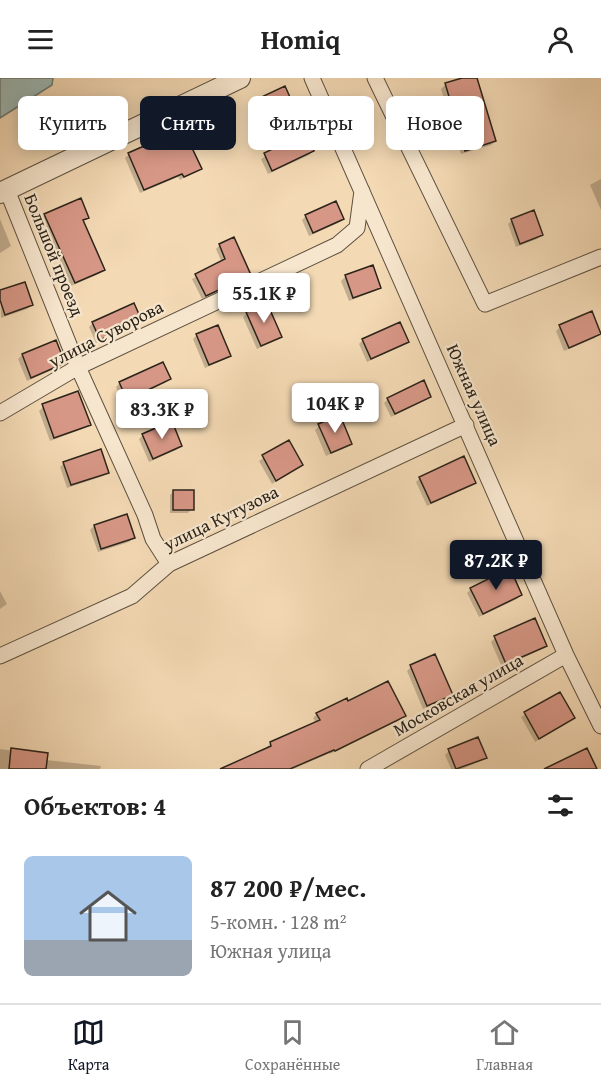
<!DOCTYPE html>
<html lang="ru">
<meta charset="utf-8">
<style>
:root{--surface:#fff;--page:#f6f6f6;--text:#222;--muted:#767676;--line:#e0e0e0;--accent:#111827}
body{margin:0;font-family:"Gentium Book Plus",serif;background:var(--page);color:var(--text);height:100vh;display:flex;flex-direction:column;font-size:22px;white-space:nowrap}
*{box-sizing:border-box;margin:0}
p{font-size:20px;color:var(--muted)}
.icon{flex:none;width:33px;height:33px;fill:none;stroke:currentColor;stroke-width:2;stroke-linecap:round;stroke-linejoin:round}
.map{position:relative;height:691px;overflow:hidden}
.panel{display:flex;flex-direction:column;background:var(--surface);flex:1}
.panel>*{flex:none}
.hud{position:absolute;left:18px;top:18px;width:566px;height:54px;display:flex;gap:12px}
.price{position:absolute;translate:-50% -51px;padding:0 14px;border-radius:6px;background:#fff;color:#222;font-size:20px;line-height:39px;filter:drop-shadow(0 2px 3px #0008)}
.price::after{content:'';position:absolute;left:50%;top:36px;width:18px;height:14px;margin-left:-9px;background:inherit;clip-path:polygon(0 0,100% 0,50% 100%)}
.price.active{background:var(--accent);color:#fff}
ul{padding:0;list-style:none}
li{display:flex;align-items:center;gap:18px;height:150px;padding:0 24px}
li span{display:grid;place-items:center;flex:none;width:168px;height:120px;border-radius:9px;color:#555}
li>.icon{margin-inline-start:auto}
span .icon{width:72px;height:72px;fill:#fffc;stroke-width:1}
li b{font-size:26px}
h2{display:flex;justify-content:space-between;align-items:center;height:72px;padding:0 24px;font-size:26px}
.pill{padding:0 21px;border-radius:9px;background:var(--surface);box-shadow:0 3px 15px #0003;font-size:21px;line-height:54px}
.pill.active{background:var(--accent);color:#fff}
header{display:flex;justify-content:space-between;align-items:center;height:78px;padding:0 24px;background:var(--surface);font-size:27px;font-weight:800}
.tabs{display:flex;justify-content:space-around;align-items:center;height:84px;border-top:2px solid var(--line);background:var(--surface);font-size:16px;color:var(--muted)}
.tabs a{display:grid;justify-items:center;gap:3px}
.tabs .active{color:var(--accent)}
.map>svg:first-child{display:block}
.water{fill:#9db9b4;stroke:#6f7d76;stroke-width:1.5}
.shadow{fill:#0003}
.building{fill:#d79786;stroke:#2b241a;stroke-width:1.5}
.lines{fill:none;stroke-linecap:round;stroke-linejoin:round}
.minor-casing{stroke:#5d5140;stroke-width:17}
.tertiary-casing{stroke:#5d5140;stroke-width:22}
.minor{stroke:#f7e6ce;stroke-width:15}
.tertiary{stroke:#f7e6ce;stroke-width:20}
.labels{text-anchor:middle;stroke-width:4.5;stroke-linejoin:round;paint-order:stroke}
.street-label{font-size:18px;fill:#2b241a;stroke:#f7e6ce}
</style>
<header><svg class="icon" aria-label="menu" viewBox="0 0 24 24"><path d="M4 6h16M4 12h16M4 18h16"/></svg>Homiq<svg class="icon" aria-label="person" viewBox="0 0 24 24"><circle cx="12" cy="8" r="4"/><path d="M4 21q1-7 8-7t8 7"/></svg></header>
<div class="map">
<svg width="601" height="691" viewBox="0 0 601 691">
<rect width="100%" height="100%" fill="#f3d9b4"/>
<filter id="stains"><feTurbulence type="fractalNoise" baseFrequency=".00333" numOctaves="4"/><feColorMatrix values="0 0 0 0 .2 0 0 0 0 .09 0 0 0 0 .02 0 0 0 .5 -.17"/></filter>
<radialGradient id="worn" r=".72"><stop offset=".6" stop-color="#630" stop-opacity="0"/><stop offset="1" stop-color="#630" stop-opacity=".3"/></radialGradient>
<path class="water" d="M 0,0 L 53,0 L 52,7 L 0,40 Z"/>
<path class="shadow" d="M 467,0 L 476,0 L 495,63 L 491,67 L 461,76 L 441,11 L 445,7 Z
M 256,23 L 313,73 L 309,77 L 268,96 L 261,81 L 273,73 L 252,27 Z
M 129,76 L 200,91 L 180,102 L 178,99 L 140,115 L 125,80 Z
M 601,101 L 601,132 L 590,107 Z
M 45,137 L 87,139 L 83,143 L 103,192 L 99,196 L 71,208 L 41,141 Z
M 306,138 L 342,141 L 338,145 L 309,158 L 302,142 Z
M 0,141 L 11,168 L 0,175 Z
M 512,142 L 541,156 L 537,161 L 516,169 L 508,146 Z
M 220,167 L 249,196 L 245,200 L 202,221 L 192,201 L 222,185 L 216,171 Z
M 372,189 L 379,209 L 375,213 L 349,223 L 341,203 L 345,199 Z
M 0,214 L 31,227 L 27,231 L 1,240 Z
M 247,235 L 280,258 L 276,262 L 257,271 L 243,239 Z
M 591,235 L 599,255 L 595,260 L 564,273 L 556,253 L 560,249 Z
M 140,242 L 136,246 L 96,265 L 89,249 L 93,245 Z
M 197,257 L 229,277 L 225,281 L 205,290 L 193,261 Z
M 363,262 L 407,263 L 403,267 L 367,284 L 359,266 Z
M 22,277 L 63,285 L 59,289 L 27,303 L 18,281 Z
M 169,301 L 165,305 L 123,325 L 116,309 L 120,305 Z
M 430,318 L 426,322 L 391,339 L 384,325 L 388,321 Z
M 43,329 L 89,346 L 85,350 L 50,363 L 39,333 Z
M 319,348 L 351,365 L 347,369 L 326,378 L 315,352 Z
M 143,357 L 180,368 L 176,372 L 149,384 L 139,361 Z
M 288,364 L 301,387 L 272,406 L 259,383 Z
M 64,385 L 108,394 L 103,398 L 67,410 L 60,389 Z
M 420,400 L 474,404 L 470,408 L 427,428 L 416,404 Z
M 174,413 L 192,431 L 188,435 L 170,435 L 170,417 Z
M 94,448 L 133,460 L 129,464 L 98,474 L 90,452 Z
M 471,511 L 521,517 L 517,521 L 479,539 L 467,515 Z
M 0,513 L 7,526 L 0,531 Z
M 495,560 L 545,567 L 541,571 L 502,589 L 491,564 Z
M 411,589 L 451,616 L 447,621 L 423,631 L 407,593 Z
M 559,616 L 573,640 L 535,664 L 521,639 Z
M 348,626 L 404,638 L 400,642 L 330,676 L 330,675 L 293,691 L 224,691 L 267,671 L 267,669 L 271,665 L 316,645 L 313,640 L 317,636 Z
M 0,671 L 47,677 L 46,682 L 101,688 L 100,691 L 0,691 Z
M 449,673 L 485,679 L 481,683 L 462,691 L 451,691 L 445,677 Z"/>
<path class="building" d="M 462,0 L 477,0 L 496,63 L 465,73 L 445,5 Z
M 285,8 L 314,73 L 272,93 L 264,75 L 277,69 L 255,22 Z
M 183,51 L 202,91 L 184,99 L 182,96 L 144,112 L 128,75 Z
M 81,120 L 89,140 L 83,142 L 105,192 L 75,205 L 44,136 Z
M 336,123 L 344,141 L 313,155 L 305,137 Z
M 534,132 L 543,157 L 520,166 L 511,141 Z
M 234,159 L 251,197 L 206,218 L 195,196 L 225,181 L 219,166 Z
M 373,187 L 381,210 L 353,220 L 345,197 Z
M 25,204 L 33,227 L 5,237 L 0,222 L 0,212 Z
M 134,225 L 142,243 L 100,262 L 92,244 Z
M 267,225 L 282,259 L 261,268 L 246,234 Z
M 592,233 L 601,256 L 569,270 L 559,247 Z
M 400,244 L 409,264 L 371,281 L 362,261 Z
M 218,247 L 231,278 L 209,287 L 196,256 Z
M 56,262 L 65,285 L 31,300 L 22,276 Z
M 163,284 L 171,301 L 127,322 L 119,304 Z
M 424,302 L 431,319 L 395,336 L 387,320 Z
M 78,313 L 91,347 L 54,360 L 42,326 Z
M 340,337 L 352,366 L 331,375 L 318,346 Z
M 172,343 L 182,368 L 153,381 L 142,356 Z
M 289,362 L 303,387 L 276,403 L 262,377 Z
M 101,371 L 109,395 L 71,407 L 63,384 Z
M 464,378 L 476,405 L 431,425 L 419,399 Z
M 173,412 L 194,412 L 194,432 L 173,432 Z
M 127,436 L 135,460 L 101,471 L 94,447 Z
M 510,490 L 522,517 L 483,536 L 470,510 Z
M 535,540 L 547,568 L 506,586 L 494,558 Z
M 435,576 L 453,617 L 427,628 L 410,587 Z
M 388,603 L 406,638 L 335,673 L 334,672 L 290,691 L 220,691 L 271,668 L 270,664 L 320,642 L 316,635 L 347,620 L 348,623 Z
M 560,614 L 575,640 L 539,661 L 524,634 Z
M 478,659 L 487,680 L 456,691 L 448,671 Z
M 11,670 L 48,675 L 46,691 L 9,691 Z
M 587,670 L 597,691 L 544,691 Z"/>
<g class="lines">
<defs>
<path id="minor" d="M 312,0 L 566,577 L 601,648
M 375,0 L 485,226 L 601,179
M 7,112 L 78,289 L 145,437 L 153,461 L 169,486
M 0,335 L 78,289 L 337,167 L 357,150 L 362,113
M 0,578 L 132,518 L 169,486 L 466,347
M 368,691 L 566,577"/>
<path id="tertiary" d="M 0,115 L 240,0"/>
</defs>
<use href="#minor" class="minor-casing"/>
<use href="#tertiary" class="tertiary-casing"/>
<use href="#minor" class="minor"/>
<use href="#tertiary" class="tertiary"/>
</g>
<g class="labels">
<g class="street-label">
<text transform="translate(54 177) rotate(68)" y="6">Большой проезд</text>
<text transform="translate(106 256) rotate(-27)" y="6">улица Суворова</text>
<text transform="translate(474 317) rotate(66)" y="6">Южная улица</text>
<text transform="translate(221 440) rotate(-26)" y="6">улица Кутузова</text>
<text transform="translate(458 617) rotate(-30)" y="6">Московская улица</text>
</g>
</g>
<rect width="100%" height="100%" filter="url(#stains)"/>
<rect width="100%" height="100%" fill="url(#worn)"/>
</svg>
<b class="price" style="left:264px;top:246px">55.1K ₽</b>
<b class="price" style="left:335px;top:356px">104K ₽</b>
<b class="price" style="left:162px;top:362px">83.3K ₽</b>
<b class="price active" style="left:496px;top:513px">87.2K ₽</b>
<div class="hud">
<a class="pill">Купить</a>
<a class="pill active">Снять</a>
<a class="pill">Фильтры</a>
<a class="pill">Новое</a>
</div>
</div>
<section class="panel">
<h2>Объектов: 4<svg class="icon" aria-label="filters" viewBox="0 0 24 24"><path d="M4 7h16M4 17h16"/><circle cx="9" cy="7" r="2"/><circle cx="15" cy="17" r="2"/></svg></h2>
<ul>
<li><span style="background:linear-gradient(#a9c7e8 70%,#9aa5b1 0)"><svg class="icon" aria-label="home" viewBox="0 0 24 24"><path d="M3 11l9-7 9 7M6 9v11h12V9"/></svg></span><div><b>87 200 ₽/мес.</b><p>5-комн. · 128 m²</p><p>Южная улица</p></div></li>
</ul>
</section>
<nav class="tabs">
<a class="active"><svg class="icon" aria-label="map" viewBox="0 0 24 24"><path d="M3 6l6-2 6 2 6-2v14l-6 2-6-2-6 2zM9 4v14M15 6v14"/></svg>Карта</a>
<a><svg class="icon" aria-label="saved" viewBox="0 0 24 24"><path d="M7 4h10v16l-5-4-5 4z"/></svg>Сохранённые</a>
<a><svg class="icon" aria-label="home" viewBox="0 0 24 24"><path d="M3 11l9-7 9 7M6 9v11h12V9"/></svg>Главная</a>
</nav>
